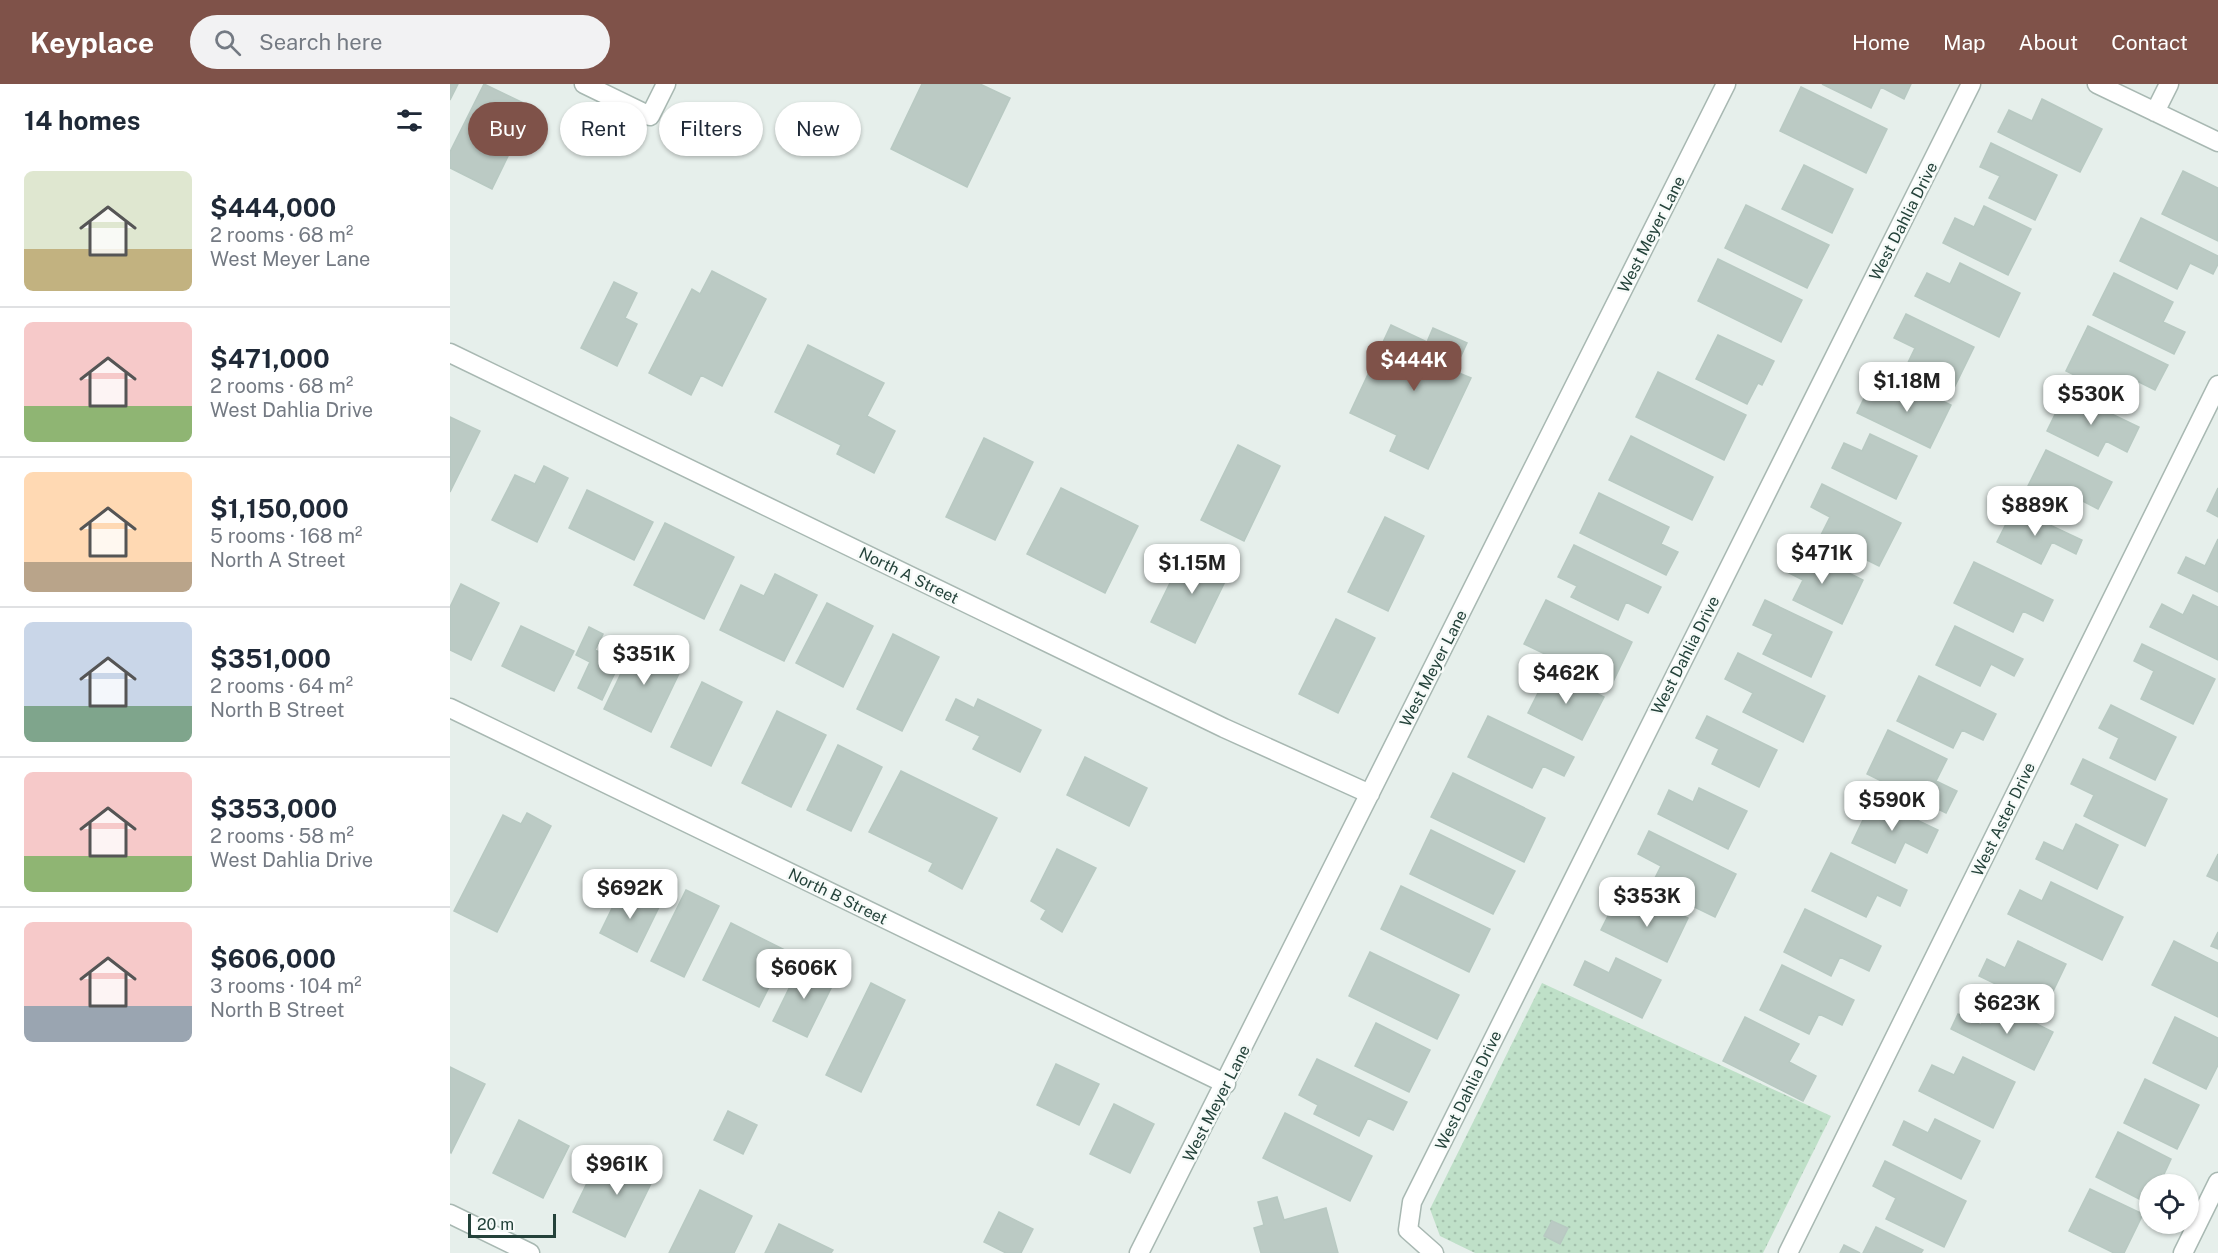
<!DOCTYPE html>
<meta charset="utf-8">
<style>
:root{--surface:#fff;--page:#f2f2f3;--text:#1f2937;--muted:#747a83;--line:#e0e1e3;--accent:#7f5249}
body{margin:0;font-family:"Public Sans",sans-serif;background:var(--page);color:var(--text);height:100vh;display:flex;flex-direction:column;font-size:22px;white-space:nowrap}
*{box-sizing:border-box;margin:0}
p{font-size:20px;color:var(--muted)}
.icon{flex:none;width:33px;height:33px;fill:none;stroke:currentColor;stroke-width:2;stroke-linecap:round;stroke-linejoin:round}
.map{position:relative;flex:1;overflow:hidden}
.details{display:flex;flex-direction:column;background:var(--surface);width:450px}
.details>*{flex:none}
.hud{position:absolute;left:18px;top:18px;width:570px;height:54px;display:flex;gap:12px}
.tools{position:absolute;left:1689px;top:1090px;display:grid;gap:12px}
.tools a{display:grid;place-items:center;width:60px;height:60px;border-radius:50%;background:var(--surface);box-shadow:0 2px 4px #0004;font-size:30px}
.scale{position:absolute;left:18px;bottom:15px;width:88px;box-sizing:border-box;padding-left:6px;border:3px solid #24423a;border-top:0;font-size:16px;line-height:21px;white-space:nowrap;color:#24423a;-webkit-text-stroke:4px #f7fbf9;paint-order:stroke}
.price{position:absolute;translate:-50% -51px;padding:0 14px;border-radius:12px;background:#fff;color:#222;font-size:20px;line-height:39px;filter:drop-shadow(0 2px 3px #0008)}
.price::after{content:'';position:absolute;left:50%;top:36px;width:18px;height:14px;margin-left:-9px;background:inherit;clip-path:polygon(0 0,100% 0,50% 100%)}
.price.current{background:var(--accent);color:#fff}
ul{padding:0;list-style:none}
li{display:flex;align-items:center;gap:18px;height:150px;padding:0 24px}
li+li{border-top:2px solid var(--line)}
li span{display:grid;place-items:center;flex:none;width:168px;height:120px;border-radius:9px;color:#555}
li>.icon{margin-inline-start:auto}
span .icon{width:72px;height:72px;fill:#fffc;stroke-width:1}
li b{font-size:26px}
h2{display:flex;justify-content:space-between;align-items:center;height:72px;padding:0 24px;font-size:26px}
.tag{padding:0 21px;border-radius:27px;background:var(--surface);box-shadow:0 2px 4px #0004;font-size:21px;line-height:54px}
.tag.current{background:var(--accent);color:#fff}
header{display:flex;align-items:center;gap:36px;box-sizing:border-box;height:84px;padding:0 30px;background:var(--accent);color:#fff}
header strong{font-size:28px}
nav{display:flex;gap:33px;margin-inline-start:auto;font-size:21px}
.search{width:420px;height:54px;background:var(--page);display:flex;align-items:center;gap:15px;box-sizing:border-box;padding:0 21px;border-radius:33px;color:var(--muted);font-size:22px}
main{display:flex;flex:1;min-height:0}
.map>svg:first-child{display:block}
.grass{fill:url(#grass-dots)}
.building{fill:#bbcac4;stroke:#b8c9c2;stroke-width:1.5}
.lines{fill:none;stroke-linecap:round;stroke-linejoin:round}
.street-casing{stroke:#a8b8b2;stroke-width:21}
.street{stroke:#fff;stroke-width:18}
.labels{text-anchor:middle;stroke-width:5;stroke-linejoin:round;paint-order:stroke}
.street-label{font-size:16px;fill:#24423a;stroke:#f7fbf9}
</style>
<header>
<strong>Keyplace</strong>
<div class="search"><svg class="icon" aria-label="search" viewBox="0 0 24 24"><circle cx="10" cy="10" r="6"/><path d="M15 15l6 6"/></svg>Search here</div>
<nav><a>Home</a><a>Map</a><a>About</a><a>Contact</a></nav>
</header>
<main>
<section class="details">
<h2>14 homes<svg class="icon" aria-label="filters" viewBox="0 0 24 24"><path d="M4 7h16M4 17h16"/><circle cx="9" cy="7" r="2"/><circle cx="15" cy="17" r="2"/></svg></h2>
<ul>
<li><span style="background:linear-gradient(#dfe7d0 65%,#c2b280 0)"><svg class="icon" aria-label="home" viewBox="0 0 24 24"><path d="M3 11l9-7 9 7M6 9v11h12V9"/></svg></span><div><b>$444,000</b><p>2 rooms · 68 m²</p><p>West Meyer Lane</p></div></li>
<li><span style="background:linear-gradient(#f6c9c9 70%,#8fb573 0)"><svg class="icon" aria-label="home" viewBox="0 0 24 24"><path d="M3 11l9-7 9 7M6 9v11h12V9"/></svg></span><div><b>$471,000</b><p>2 rooms · 68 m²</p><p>West Dahlia Drive</p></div></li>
<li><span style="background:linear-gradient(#ffd9b3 75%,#b9a48a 0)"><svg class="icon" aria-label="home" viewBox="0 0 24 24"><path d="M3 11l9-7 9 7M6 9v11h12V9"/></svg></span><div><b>$1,150,000</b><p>5 rooms · 168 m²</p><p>North A Street</p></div></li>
<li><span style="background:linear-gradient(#c9d6e8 70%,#7fa58c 0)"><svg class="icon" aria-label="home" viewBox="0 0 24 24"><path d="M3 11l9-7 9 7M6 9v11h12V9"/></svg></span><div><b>$351,000</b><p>2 rooms · 64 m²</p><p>North B Street</p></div></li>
<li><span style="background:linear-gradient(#f6c9c9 70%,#8fb573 0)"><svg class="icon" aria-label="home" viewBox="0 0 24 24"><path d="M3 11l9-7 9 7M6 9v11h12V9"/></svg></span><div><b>$353,000</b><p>2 rooms · 58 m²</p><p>West Dahlia Drive</p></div></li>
<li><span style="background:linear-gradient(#f6c9c9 70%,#9aa5b1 0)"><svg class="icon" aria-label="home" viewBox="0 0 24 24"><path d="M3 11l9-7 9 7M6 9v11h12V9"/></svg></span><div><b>$606,000</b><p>3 rooms · 104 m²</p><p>North B Street</p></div></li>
</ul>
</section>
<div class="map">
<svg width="1768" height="1169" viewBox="0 0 1768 1169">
<defs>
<pattern id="grass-dots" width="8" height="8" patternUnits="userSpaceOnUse" patternTransform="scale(1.5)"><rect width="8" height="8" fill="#bfe0c8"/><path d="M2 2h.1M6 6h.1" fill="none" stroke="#a4c1ad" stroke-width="1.8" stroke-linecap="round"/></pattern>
</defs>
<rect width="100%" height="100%" fill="#e6efeb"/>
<path class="grass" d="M 1092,899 L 1381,1032 L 1313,1169 L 1025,1169 L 990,1152 L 980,1125 Z"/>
<path class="building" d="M 0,0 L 8,0 L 0,16 Z
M 34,0 L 82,23 L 42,105 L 0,84 L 0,68 Z
M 472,0 L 530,0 L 560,14 L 517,103 L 441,65 Z
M 1372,0 L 1461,0 L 1454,15 L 1431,3 L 1421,24 Z
M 1351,3 L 1437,45 L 1416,89 L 1330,47 Z
M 1592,15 L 1652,45 L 1630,88 L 1548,48 L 1559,26 L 1582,37 Z
M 1541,59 L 1607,91 L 1585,136 L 1539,114 L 1550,92 L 1530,83 Z
M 1354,81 L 1403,105 L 1382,149 L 1332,125 Z
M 1733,87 L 1768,104 L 1768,157 L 1712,130 Z
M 1296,121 L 1379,161 L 1357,204 L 1275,164 Z
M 1534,122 L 1581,145 L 1558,191 L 1493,159 L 1505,134 L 1524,143 Z
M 1691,134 L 1768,172 L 1768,180 L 1763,190 L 1740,179 L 1727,205 L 1670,177 Z
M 1268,175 L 1352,216 L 1331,258 L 1248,217 Z
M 1510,179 L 1570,209 L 1549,253 L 1465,212 L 1477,189 L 1500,200 Z
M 262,187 L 316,215 L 272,302 L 251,291 L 241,311 L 199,289 L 242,205 L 250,210 Z
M 1664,189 L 1723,218 L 1713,238 L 1735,248 L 1724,270 L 1643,231 Z
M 164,198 L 187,209 L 175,234 L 187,240 L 167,282 L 131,264 Z
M 1456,230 L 1524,263 L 1502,308 L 1455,285 L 1465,264 L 1444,254 Z
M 941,241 L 977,258 L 983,244 L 1017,259 L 1004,287 L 1021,294 L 978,385 L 940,367 L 947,351 L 900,329 Z
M 1638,242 L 1718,281 L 1705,306 L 1683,295 L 1673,315 L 1616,287 Z
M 1268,251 L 1324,277 L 1312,301 L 1308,299 L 1297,320 L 1246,295 Z
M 358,261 L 434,299 L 417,332 L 445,347 L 424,389 L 387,370 L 391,361 L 325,328 Z
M 1208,288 L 1296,331 L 1274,376 L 1186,333 Z
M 1451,297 L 1501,321 L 1480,364 L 1407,329 L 1419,304 L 1442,315 Z
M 1616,308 L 1689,343 L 1677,368 L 1656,357 L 1648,372 L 1597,347 Z
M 0,333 L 30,347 L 0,408 Z
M 1420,350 L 1467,372 L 1446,415 L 1382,384 L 1394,359 L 1412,367 Z
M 1181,352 L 1263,393 L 1242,436 L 1159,396 Z
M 534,354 L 583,378 L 545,456 L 496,433 Z
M 788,361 L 830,382 L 794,457 L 751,436 Z
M 1596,366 L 1662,398 L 1648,425 L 1627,414 L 1617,433 L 1573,412 Z
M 94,382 L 118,394 L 87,458 L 42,436 L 65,391 L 85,400 Z
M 1372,400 L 1451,439 L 1429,482 L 1370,453 L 1380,433 L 1361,423 Z
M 611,404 L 688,442 L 655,509 L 577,470 Z
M 1768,404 L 1768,433 L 1757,427 Z
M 137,406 L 203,438 L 184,476 L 119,444 Z
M 1149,409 L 1219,443 L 1211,460 L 1228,468 L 1216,491 L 1130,449 Z
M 1564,424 L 1632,456 L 1626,470 L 1602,458 L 1591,480 L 1547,458 Z
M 935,433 L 974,452 L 938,527 L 898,508 Z
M 215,439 L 284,473 L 254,535 L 184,501 Z
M 1768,455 L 1768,508 L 1728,489 L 1736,473 L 1755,482 Z
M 1124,461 L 1211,503 L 1198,529 L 1176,518 L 1168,536 L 1121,513 L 1127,502 L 1108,493 Z
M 1343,461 L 1413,496 L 1392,540 L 1343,516 L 1353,496 L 1331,485 Z
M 738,462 L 782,483 L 745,559 L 701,538 Z
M 1524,478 L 1603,516 L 1593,537 L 1573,527 L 1563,548 L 1504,519 Z
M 325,490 L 367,511 L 334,577 L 270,546 L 291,501 L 314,512 Z
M 11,500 L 49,519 L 21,576 L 0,566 L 0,523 Z
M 1743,511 L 1768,523 L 1768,576 L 1700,543 L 1712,520 L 1733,531 Z
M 1096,516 L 1182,558 L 1161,602 L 1074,560 Z
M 1315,516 L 1382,548 L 1361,593 L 1313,570 L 1323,550 L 1303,541 Z
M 377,519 L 423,542 L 393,603 L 346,579 Z
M 886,535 L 925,554 L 888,629 L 849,610 Z
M 71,542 L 124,567 L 104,607 L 52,582 Z
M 1505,542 L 1573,575 L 1564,592 L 1541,580 L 1530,602 L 1486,581 Z
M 139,543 L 153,550 L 145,566 L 170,578 L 152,616 L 128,604 L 140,578 L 126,571 Z
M 443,550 L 489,573 L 452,647 L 407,625 Z
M 187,556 L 234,579 L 201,648 L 154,625 Z
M 1692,560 L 1765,595 L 1743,640 L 1691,615 L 1704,587 L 1684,577 Z
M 1288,569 L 1375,612 L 1353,658 L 1293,628 L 1303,609 L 1275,595 Z
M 1100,585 L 1154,613 L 1132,656 L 1078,629 Z
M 1469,592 L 1546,630 L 1533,656 L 1512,646 L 1503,664 L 1447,637 Z
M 252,598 L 292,618 L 261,682 L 221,663 Z
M 506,615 L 524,624 L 528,615 L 591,646 L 570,688 L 523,665 L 530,652 L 496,636 Z
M 1661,621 L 1726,653 L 1705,696 L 1660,674 L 1669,654 L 1649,644 Z
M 327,627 L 376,651 L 341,723 L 292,699 Z
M 1038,632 L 1124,673 L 1114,692 L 1093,682 L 1082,704 L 1018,673 Z
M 1257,632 L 1327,666 L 1309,703 L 1262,680 L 1269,665 L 1246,654 Z
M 1438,646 L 1497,675 L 1486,697 L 1507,707 L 1496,729 L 1417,690 Z
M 388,661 L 432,683 L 401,747 L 357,726 Z
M 635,673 L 697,704 L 679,742 L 617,711 Z
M 1633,675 L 1717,715 L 1695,762 L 1634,732 L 1644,711 L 1621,700 Z
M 451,687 L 547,734 L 512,805 L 479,787 L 483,779 L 419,748 Z
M 1003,689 L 1095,734 L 1074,778 L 981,733 Z
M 1249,704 L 1297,727 L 1278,765 L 1208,730 L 1219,706 L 1243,718 Z
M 1423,715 L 1488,746 L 1477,769 L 1455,758 L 1445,779 L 1402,759 Z
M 77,729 L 101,742 L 47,848 L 4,827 L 53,731 L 71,740 Z
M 1626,740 L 1668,761 L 1647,805 L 1586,775 L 1594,758 L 1613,767 Z
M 981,746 L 1065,787 L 1043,830 L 960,790 Z
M 1199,747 L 1286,790 L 1265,833 L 1201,802 L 1211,782 L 1188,770 Z
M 607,765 L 646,784 L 612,848 L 591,835 L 596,826 L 581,817 Z
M 1381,769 L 1457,806 L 1450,822 L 1427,811 L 1416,833 L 1362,807 Z
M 1768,770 L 1768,797 L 1757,792 Z
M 1601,798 L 1673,833 L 1652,876 L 1558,830 L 1570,806 L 1592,817 Z
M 951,802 L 1040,845 L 1019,888 L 931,845 Z
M 172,804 L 209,823 L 187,868 L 150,849 Z
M 236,806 L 269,822 L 234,893 L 201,877 Z
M 1193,812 L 1238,834 L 1217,878 L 1151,846 L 1163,822 L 1183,832 Z
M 1355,825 L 1431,862 L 1419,887 L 1390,873 L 1381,892 L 1334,868 Z
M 281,839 L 337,867 L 309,923 L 253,896 Z
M 1768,848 L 1768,865 L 1761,862 Z
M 1568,857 L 1616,880 L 1595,924 L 1529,892 L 1537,875 L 1555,884 Z
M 1724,857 L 1768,879 L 1768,933 L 1702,901 Z
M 920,868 L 1009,911 L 987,955 L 899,912 Z
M 1166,874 L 1211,896 L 1192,934 L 1124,901 L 1135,877 L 1159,889 Z
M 351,880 L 385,896 L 357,953 L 323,937 Z
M 1332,881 L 1404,916 L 1392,941 L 1369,930 L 1359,950 L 1310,926 Z
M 421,899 L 455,916 L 411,1008 L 376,991 Z
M 1543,918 L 1603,948 L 1584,986 L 1501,945 L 1508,930 L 1531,941 Z
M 1295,933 L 1349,960 L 1339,978 L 1366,992 L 1353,1017 L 1273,977 Z
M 1725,933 L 1768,954 L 1768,981 L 1756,1005 L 1703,979 Z
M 926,939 L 980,966 L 959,1008 L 905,982 Z
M 1513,973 L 1565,998 L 1543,1044 L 1469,1007 L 1482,981 L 1504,991 Z
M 867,975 L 957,1018 L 943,1046 L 918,1034 L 909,1052 L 864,1030 L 868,1021 L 849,1011 Z
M 606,980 L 649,1000 L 629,1041 L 587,1021 Z
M 0,983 L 35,1000 L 1,1069 L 0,1068 Z
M 1695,995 L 1749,1021 L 1727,1065 L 1674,1039 Z
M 664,1020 L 704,1040 L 680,1089 L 640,1070 Z
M 278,1027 L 307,1041 L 293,1070 L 264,1056 Z
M 835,1029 L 922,1072 L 900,1117 L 813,1074 Z
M 1485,1035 L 1530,1057 L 1511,1095 L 1443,1061 L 1454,1037 L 1478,1049 Z
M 69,1036 L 119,1062 L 93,1114 L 43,1089 Z
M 1668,1048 L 1721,1075 L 1709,1101 L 1700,1101 L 1699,1120 L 1646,1093 Z
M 170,1069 L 207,1087 L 175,1153 L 123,1128 L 140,1093 L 155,1100 Z
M 1435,1077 L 1516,1117 L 1494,1163 L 1436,1135 L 1446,1114 L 1423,1102 Z
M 1640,1105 L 1693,1130 L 1674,1169 L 1664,1169 L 1619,1147 Z
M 250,1106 L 302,1132 L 284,1169 L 219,1169 Z
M 827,1113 L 834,1136 L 876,1124 L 888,1169 L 811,1169 L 804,1144 L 814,1141 L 808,1118 Z
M 549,1128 L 583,1145 L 571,1169 L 556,1169 L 534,1158 Z
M 1102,1137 L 1118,1144 L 1110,1160 L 1094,1152 Z
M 329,1140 L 383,1166 L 381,1169 L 315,1169 Z
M 1426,1143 L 1473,1166 L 1471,1169 L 1413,1169 Z
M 1394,1161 L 1410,1169 L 1390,1169 Z"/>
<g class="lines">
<defs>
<path id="street" d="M 134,0 L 200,32 L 216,0
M 1647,0 L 1768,58
M 1705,28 L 1719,0
M 0,269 L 774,644 L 920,710
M 0,624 L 776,1000
M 0,1130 L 80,1169
M 689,1169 L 1276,0
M 984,1169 L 958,1146 L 962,1118 L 1521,0
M 1338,1169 L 1768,301
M 1733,1169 L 1768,1098"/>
</defs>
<use href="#street" class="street-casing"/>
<use href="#street" class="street"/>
</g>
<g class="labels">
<g class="street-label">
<text transform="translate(1453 137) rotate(-63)" y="6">West Dahlia Drive</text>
<text transform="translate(1201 150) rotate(-63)" y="6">West Meyer Lane</text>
<text transform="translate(459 491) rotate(26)" y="6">North A Street</text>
<text transform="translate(1235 571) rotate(-63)" y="6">West Dahlia Drive</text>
<text transform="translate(983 584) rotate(-63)" y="6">West Meyer Lane</text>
<text transform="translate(1553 735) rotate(-64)" y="6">West Aster Drive</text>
<text transform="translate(388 812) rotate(26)" y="6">North B Street</text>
<text transform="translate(1018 1006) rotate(-64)" y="6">West Dahlia Drive</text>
<text transform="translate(766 1019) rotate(-63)" y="6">West Meyer Lane</text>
</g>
</g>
</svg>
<div class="tools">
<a><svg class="icon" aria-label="locate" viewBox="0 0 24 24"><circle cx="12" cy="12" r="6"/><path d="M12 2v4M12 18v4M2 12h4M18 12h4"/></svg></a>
</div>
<div class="scale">20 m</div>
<b class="price current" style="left:964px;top:308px">$444K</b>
<b class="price" style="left:1457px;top:329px">$1.18M</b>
<b class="price" style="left:1641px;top:342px">$530K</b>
<b class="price" style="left:1585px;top:453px">$889K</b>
<b class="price" style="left:1372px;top:501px">$471K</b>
<b class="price" style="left:742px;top:511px">$1.15M</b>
<b class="price" style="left:194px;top:602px">$351K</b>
<b class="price" style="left:1116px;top:621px">$462K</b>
<b class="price" style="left:1442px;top:748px">$590K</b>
<b class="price" style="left:180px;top:836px">$692K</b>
<b class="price" style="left:1197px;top:844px">$353K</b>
<b class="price" style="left:354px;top:916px">$606K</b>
<b class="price" style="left:1557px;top:951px">$623K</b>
<b class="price" style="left:167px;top:1112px">$961K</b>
<div class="hud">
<a class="tag current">Buy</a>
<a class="tag">Rent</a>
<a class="tag">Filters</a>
<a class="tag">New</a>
</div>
</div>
</main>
